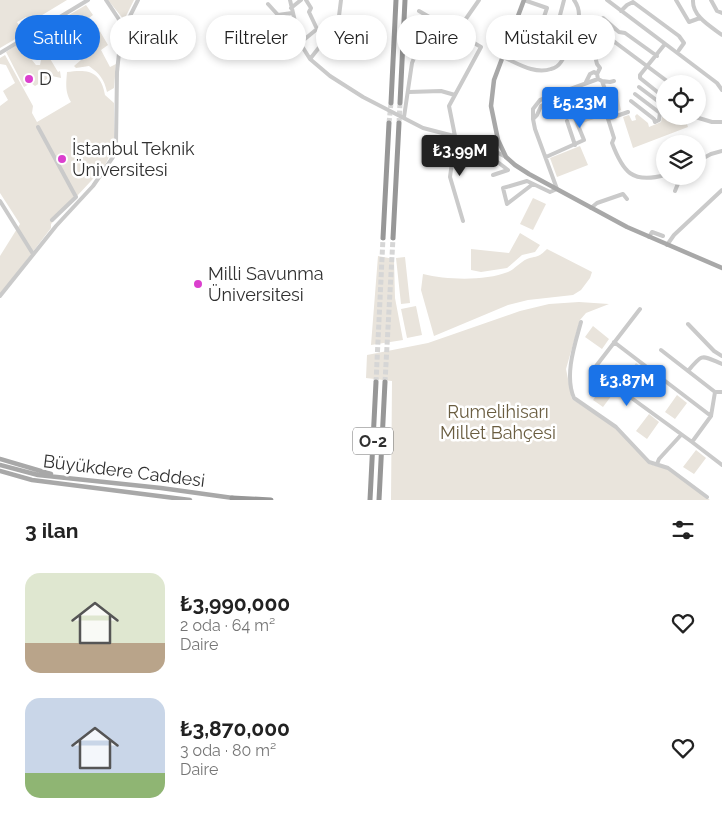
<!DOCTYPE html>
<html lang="tr">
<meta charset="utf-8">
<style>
:root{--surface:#fff;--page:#f2f2f2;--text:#222;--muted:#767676;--accent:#1a73e8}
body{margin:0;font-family:Raleway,sans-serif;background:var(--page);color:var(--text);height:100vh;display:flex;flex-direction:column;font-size:19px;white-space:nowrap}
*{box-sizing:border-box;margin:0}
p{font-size:16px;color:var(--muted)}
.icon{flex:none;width:28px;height:28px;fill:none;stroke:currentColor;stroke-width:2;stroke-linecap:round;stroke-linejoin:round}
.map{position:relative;height:500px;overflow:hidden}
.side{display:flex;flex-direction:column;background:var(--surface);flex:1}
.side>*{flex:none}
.top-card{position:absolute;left:15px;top:15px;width:692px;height:45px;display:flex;gap:10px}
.fabs{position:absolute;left:656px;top:75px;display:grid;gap:10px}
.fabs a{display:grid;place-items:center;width:50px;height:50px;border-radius:50%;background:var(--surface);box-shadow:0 2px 8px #0003;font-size:25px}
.price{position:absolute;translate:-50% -42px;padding:0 11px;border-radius:5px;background:var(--accent);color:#fff;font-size:16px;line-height:32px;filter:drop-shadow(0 1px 2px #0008)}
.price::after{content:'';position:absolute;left:50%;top:30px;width:15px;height:11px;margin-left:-8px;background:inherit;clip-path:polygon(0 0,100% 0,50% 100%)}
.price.selected{background:#222;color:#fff}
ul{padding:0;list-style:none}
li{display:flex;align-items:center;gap:15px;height:125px;padding:0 25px}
li span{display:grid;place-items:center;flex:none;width:140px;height:100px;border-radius:15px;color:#555}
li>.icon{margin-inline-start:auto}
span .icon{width:60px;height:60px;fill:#fffc;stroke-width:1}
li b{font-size:21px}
h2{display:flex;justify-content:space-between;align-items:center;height:60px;padding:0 25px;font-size:21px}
.pill{padding:0 18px;border-radius:22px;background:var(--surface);box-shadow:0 2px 8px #0003;font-size:18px;line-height:45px}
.pill.selected{background:var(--accent);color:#fff}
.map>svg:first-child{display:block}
.green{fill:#e9e4dc}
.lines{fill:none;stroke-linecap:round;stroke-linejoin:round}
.highway-tunnel{stroke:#d6d6d6;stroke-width:5;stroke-dasharray:5 2.5;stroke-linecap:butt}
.minor{stroke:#cacaca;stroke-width:4}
.major{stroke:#a8a8a8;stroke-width:4.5}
.highway{stroke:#979797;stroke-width:5}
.poi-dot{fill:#db3fce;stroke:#fff;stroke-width:2}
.labels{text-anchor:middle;stroke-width:5;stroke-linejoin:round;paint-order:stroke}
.shield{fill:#fff;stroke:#6e6e6e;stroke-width:1}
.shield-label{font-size:16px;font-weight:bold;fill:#303030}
.poi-label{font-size:18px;fill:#303030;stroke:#fff;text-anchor:start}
.park-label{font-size:18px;fill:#6a5d40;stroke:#fff}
.street-label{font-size:18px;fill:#303030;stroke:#fff}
</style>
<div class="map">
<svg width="722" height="500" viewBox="0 0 722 500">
<rect width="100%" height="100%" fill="#fff"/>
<path class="green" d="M 0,0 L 67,0 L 29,23 L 26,17 L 17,22 L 24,34 L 0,48 Z
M 108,0 L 134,0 L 124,20 Z
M 86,5 L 93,15 L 89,18 L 96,29 L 98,28 L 108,45 L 101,50 L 110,67 L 116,64 L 114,88 L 107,92 C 104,79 100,74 89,66 L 76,68 L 74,66 L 81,60 L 67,37 L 83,27 L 78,19 L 58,32 L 52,25 Z
M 35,36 L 41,41 L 40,42 L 58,72 L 60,71 L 61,78 L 52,76 L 35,86 L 31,83 L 24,87 L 6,52 L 20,43 L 29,50 L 32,60 L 36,65 L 40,65 L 41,60 L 36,49 L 23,41 Z
M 5,55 L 33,106 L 32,113 L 37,122 L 71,102 C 65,92 66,84 67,72 C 88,69 101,71 105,95 L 114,103 L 114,147 L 104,167 L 51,224 L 51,228 L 0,295 L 0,256 L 20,224 L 0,193 L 0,106 L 8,100 L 3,91 L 15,83 L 6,65 L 0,64 L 0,58 Z
M 618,96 L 621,110 L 582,123 L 579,115 L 611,104 L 609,99 Z
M 663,113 L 665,113 L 665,116 L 684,116 L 688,127 L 633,148 L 623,117 L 629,115 L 632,121 L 636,120 L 635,116 L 637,114 L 648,123 L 649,127 L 661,122 Z
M 580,146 L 588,165 L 557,177 L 550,158 Z
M 533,198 L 546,204 L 533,230 L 520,224 Z
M 520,233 L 540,245 L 535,252 L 522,255 L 507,268 L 481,272 L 471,270 L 471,249 L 509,253 Z
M 547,249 L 592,272 L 590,278 L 581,290 L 573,295 L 528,300 L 508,305 L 434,336 L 421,290 L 423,274 C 447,280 485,281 508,272 C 515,269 520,262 527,259 C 538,255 537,259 547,249 Z
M 378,256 L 394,259 L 395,298 L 403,340 L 371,345 Z
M 405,257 L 410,303 L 401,304 L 396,258 Z
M 579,302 L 609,304 L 586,313 L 580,320 L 566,369 L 572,399 L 617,428 L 649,464 L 667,469 L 710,500 L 391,500 L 392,381 L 366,378 L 367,355 L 428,343 L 520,311 L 549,304 Z
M 416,306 L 422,335 L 407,338 L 401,309 Z
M 593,326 L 609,339 L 602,349 L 585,337 Z
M 636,363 L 646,371 L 634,388 L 624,380 Z
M 605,383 L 615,391 L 603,407 L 593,400 Z
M 677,395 L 687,403 L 675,419 L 665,412 Z
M 649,414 L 659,422 L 647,439 L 636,431 Z
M 696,450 L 706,458 L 694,474 L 683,467 Z"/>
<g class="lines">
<path class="highway-tunnel" d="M 389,123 L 391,103
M 399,123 L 400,103
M 376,382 L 383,238
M 385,382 L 393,238"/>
<path class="minor" d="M 106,0 L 124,27
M 290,0 L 300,43 L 310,59 L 330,76 L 363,97 L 423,128 L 477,142 L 506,157
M 564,0 L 553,42 L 567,48
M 607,0 L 680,55 L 717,83 L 722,90
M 676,0 L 689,22 L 700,18
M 693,0 C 692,16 710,26 722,35
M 711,0 L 717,11 L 722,13
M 268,4 L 278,15
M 291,8 L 301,0
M 419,11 L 481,47 L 449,106 L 455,136
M 621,11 L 627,5 L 633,2 L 679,36 L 684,43 L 679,50
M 559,19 L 576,26
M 594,28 L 616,43 L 671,84
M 456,33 L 479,0
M 510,37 L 534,46 L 547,8 L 524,0
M 300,43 L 317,29 L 309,12 L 311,8 L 306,0
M 235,51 L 278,15 L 292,13
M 0,53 L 88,0
M 503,57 C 517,63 535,75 551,69 C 555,68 559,65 561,62 C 567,53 579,26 579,15 C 579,10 577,4 574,0
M 310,59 L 321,45 L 342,35 L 339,16 L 341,0
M 602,81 L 610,82 L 614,81
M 586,82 L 590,74 L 594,72 L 597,74
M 639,87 L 663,105 L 665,105
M 409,92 L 441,91 L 455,95
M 635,94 L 660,113
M 665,98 L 640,78 L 640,75 L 665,44
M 631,101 L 654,119 L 655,122 L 659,120 L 660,113 L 665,110
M 576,107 L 607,95 L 602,81 L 598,79
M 628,112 L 608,119 L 614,138 L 612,143 C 623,172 632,184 665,175
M 692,116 L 712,122 L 722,122
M 404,117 L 412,63 L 416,53 L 435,20
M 533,119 L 537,115 L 541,106 L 558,100 L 557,93
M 567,121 L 575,145
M 38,127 L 76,197 L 52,220
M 546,157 L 584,140 L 575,118
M 698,161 L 711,154 L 722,151
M 533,184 L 507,204 L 503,188 L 527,181 L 550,192 L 557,189 L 535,129 L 533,119 L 533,109 L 540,100 L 598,79 L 597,74 L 600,68 L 597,64 L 594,52 L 588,43 L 594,28 L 603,18 L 619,32 L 625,33 L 657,56
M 675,191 L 681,176
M 0,201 L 33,254
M 591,208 L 597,203 L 623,194 L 627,199
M 463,221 L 450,177 L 452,162 C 471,138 490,156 508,170 L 493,175
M 649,237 L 652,232 L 663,236
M 667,245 L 674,235 L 722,190
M 0,296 L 56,226 L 93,186 L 113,157 L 116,144 L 117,72 L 121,34 L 138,0
M 640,309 L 593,370 L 692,442 L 711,416 L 715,392 L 722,392
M 581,322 C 575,344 564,375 574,398 L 616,427 L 649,462 L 668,468 L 707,497
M 688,324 L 714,351 L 722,356
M 614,342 L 711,416
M 661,350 L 715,392
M 688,371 C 703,353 701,355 722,364
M 692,442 L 722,465
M 657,464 L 659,459 L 681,435"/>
<path class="major" d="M 524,0 L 494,80 L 491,106 L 498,140 L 506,157 L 515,165 L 529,174 L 627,227 L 722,268
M 0,459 L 51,474
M 0,465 L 38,475 L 161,488 L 233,498
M 0,471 L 32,480 L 190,500"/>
<path class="highway" d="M 391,103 L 396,0
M 400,103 L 405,0
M 383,238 L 389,123
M 393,238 L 399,123
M 232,498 L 271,500
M 370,500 L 376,382
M 379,500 L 385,382"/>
</g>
<g class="poi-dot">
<circle cx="29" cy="79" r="5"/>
<circle cx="62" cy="159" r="5"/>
<circle cx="198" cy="284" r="5"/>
</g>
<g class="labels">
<rect class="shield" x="353" y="427.5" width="40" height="27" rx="4"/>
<g class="shield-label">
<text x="373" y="447">O-2</text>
</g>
<g class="poi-label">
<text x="39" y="85">D</text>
<text x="72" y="155">İstanbul Teknik<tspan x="72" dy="21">Üniversitesi</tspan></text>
<text x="208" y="280">Milli Savunma<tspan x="208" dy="21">Üniversitesi</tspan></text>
</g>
<g class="park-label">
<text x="498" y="418">Rumelihisarı<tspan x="498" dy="21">Millet Bahçesi</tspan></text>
</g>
<g class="street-label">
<text transform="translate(124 471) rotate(7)" y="6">Büyükdere Caddesi</text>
</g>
</g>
</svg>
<div class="fabs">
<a><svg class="icon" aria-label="locate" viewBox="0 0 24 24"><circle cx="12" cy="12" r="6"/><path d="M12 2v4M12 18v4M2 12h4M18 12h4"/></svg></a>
<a><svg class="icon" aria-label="layers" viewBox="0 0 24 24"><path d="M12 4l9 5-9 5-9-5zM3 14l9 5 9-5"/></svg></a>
</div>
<b class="price" style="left:580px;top:129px">₺5.23M</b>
<b class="price selected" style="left:460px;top:177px">₺3.99M</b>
<b class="price" style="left:627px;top:407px">₺3.87M</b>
<div class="top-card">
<a class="pill selected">Satılık</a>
<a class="pill">Kiralık</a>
<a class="pill">Filtreler</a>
<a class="pill">Yeni</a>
<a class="pill">Daire</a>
<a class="pill">Müstakil ev</a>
</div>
</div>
<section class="side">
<h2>3 ilan<svg class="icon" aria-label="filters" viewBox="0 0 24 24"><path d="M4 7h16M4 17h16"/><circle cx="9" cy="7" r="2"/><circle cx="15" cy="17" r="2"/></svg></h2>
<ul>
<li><span style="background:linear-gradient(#dfe7d0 70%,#b9a48a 0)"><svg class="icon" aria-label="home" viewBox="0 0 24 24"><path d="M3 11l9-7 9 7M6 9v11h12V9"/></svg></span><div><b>₺3,990,000</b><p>2 oda · 64 m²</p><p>Daire</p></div><svg class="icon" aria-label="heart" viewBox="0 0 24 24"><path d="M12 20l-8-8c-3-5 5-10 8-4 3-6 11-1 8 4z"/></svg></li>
<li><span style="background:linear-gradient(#c9d6e8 75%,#8fb573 0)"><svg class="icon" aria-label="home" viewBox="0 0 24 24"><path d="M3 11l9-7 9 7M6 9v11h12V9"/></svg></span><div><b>₺3,870,000</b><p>3 oda · 80 m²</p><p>Daire</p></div><svg class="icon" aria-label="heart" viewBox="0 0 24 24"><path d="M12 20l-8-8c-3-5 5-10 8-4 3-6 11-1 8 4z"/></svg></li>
</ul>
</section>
